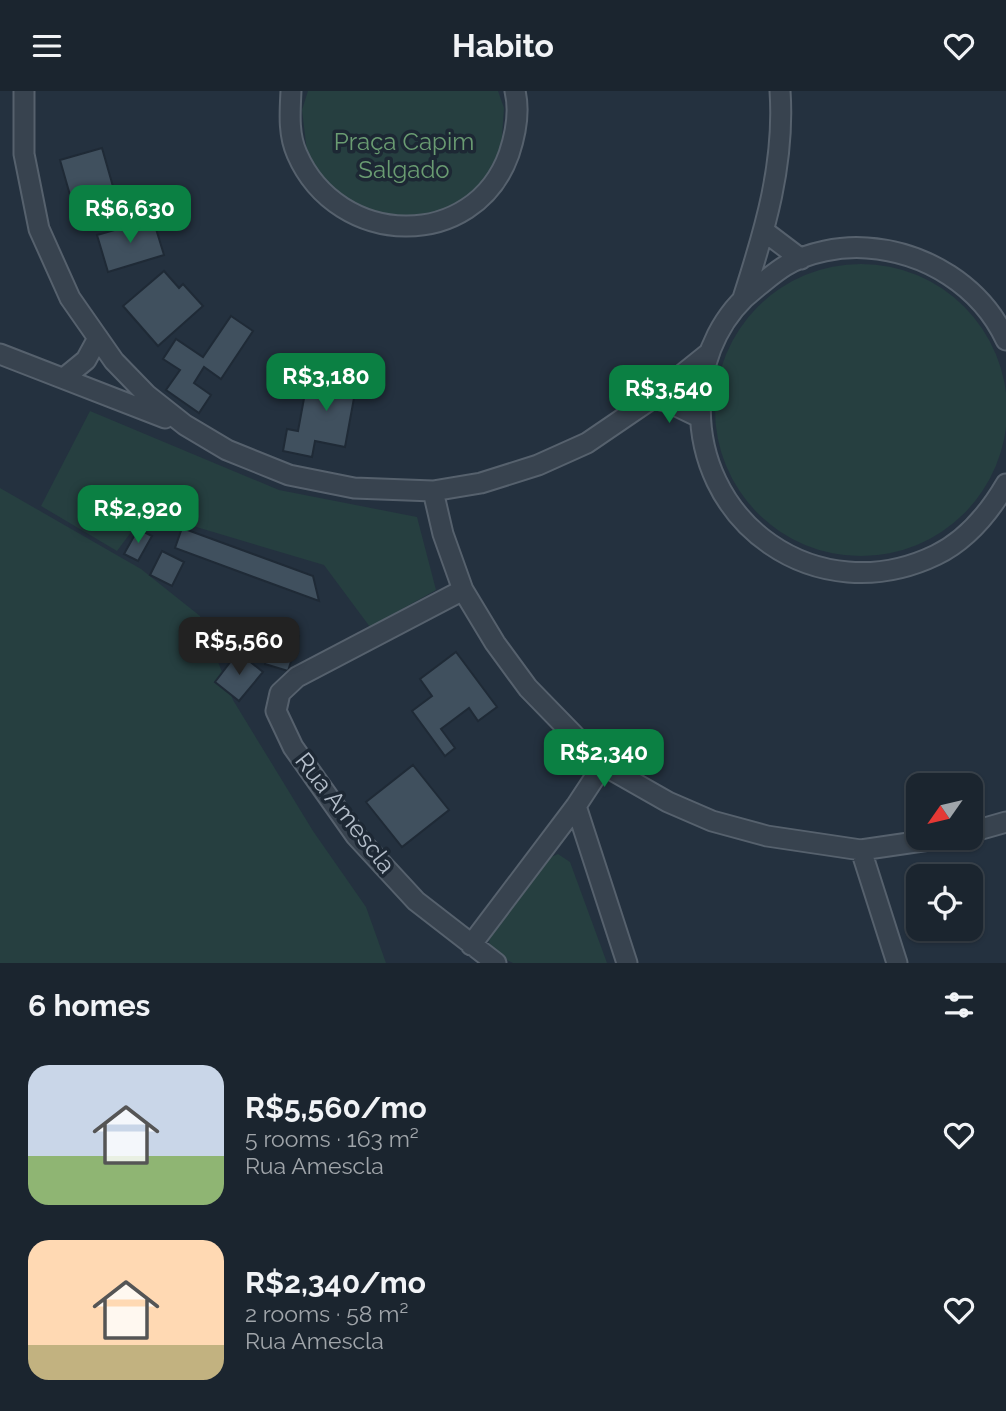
<!DOCTYPE html>
<meta charset="utf-8">
<style>
:root{--surface:#1b252f;--page:#242d37;--text:#f1f3f6;--muted:#a0a5aa;--line:#39424b;--accent:#0b8043}
body{margin:0;font-family:Raleway,sans-serif;background:var(--page);color:var(--text);height:100vh;display:flex;flex-direction:column;font-size:26px;white-space:nowrap}
*{box-sizing:border-box;margin:0}
p{font-size:23px;color:var(--muted)}
.icon{flex:none;width:38px;height:38px;fill:none;stroke:currentColor;stroke-width:2;stroke-linecap:round;stroke-linejoin:round}
.map{position:relative;height:872px;overflow:hidden}
.sheet{display:flex;flex-direction:column;background:var(--surface);flex:1}
.sheet>*{flex:none}
.needle{width:46px;rotate:236deg}
.buttons{position:absolute;left:906px;top:682px;display:grid;gap:14px}
.buttons a{display:grid;place-items:center;width:77px;height:77px;border-radius:14px;background:var(--surface);box-shadow:0 2px 5px #0004,0 0 0 2px var(--line);font-size:35px}
.price{position:absolute;translate:-50% -60px;padding:0 16px;border-radius:14px;background:var(--accent);color:#fff;font-size:23px;line-height:46px;filter:drop-shadow(0 2px 4px #0008)}
.price::after{content:'';position:absolute;left:50%;top:42px;width:21px;height:16px;margin-left:-10px;background:inherit;clip-path:polygon(0 0,100% 0,50% 100%)}
.price.active{background:#222;color:#fff}
ul{padding:0;list-style:none}
li{display:flex;align-items:center;gap:21px;height:175px;padding:0 28px}
li span{display:grid;place-items:center;flex:none;width:196px;height:140px;border-radius:21px;color:#555}
li>.icon{margin-inline-start:auto}
span .icon{width:84px;height:84px;fill:#fffc;stroke-width:1}
li b{font-size:30px}
h2{display:flex;justify-content:space-between;align-items:center;height:84px;padding:0 28px;font-size:30px}
header{display:flex;justify-content:space-between;align-items:center;height:91px;padding:0 28px;background:var(--surface);font-size:32px;font-weight:700}
.map>svg:first-child{display:block}
.green{fill:#263f40}
.building{fill:#40505e;stroke:#1f2a36;stroke-width:2}
.lines{fill:none;stroke-linecap:round;stroke-linejoin:round}
.street-casing{stroke:#56616d;stroke-width:23}
.street{stroke:#38434f;stroke-width:19}
.labels{text-anchor:middle;stroke-width:7;stroke-linejoin:round;paint-order:stroke}
.park-label{font-size:24px;fill:#6a9c72;stroke:#1d2834}
.street-label{font-size:24px;fill:#b4beca;stroke:#1d2834}
</style>
<header><svg class="icon" aria-label="menu" viewBox="0 0 24 24"><path d="M4 6h16M4 12h16M4 18h16"/></svg>Habito<svg class="icon" aria-label="heart" viewBox="0 0 24 24"><path d="M12 20l-8-8c-3-5 5-10 8-4 3-6 11-1 8 4z"/></svg></header>
<div class="map">
<svg width="1006" height="872" viewBox="0 0 1006 872">
<rect width="100%" height="100%" fill="#24313f"/>
<path class="green" d="M 308,0 L 498,0 L 504,17 L 501,59 L 480,96 L 446,121 L 405,131 L 364,122 L 329,98 L 307,61 L 302,19 Z
M715 319a146 146 0 1 1 292 0a146 146 0 1 1-292 0Z
M 90,320 L 279,399 L 417,426 L 436,499 L 370,536 L 324,474 L 146,421 L 117,460 L 41,415 Z
M 0,397 L 141,478 L 200,525 L 233,609 L 313,740 L 366,816 L 386,872 L 0,872 Z
M 558,763 L 570,771 L 607,872 L 513,872 L 490,861 L 489,843 L 547,768 Z"/>
<path class="building" d="M 102,57 L 118,113 L 76,125 L 60,69 Z
M 153,128 L 164,164 L 108,181 L 97,144 Z
M 164,180 L 179,197 L 183,193 L 203,215 L 158,255 L 123,215 Z
M 231,225 L 253,240 L 221,288 L 204,276 L 194,292 L 211,304 L 199,322 L 166,299 L 180,279 L 163,268 L 176,248 L 203,266 Z
M 340,265 L 361,269 L 345,356 L 315,350 L 312,366 L 283,360 L 287,338 L 298,340 L 305,302 L 332,307 Z
M 182,437 L 313,485 L 319,510 L 175,457 Z
M 138,438 L 152,445 L 138,470 L 124,463 Z
M 162,460 L 184,471 L 172,495 L 150,484 Z
M 276,538 L 299,545 L 288,580 L 265,573 Z
M 238,561 L 263,581 L 239,610 L 215,591 Z
M 456,561 L 497,616 L 478,630 L 469,617 L 441,638 L 455,657 L 445,665 L 412,620 L 432,605 L 420,588 Z
M 413,674 L 449,719 L 402,756 L 366,711 Z"/>
<g class="lines">
<defs>
<path id="street" d="M 24,0 L 24,63 L 39,138 L 70,207 L 114,270 L 147,304 L 185,334 L 227,359 L 289,384 L 354,397 L 433,400 L 481,392 L 538,374 L 587,352 L 653,307 L 709,262
M 291,0 C 290,21 288,43 297,63 C 338,157 474,161 509,63 C 516,42 520,21 515,0
M 764,140 L 801,168
M 743,207 C 765,139 785,72 780,0
M 1006,249 C 981,195 926,161 867,157 C 841,155 808,161 785,175 C 775,181 765,190 756,197 C 723,222 704,262 701,302 C 690,432 818,521 936,464 C 967,449 989,422 1006,393
M 0,263 L 165,327
M 64,287 L 86,269 L 98,247
M 653,307 L 668,311 L 699,326
M 433,400 L 443,443 L 463,499 L 495,552 L 528,597 L 603,674 L 668,711 L 712,730 L 767,745 L 861,759 L 943,747
M 463,499 L 297,586 L 280,602 L 276,620 L 293,656 L 356,745 L 416,810 L 496,872
M 576,715 L 627,872
M 971,741 L 1006,731
M 861,759 L 897,872
M 471,854 L 576,715 L 603,674"/>
</defs>
<use href="#street" class="street-casing"/>
<use href="#street" class="street"/>
</g>
<g class="labels">
<g class="park-label">
<text x="404" y="59">Praça Capim<tspan x="404" dy="28">Salgado</tspan></text>
</g>
<g class="street-label">
<text transform="translate(345 722) rotate(52)" y="8">Rua Amescla</text>
</g>
</g>
</svg>
<div class="buttons">
<a><svg class="needle" viewBox="-14 -14 28 28"><path d="M0-13l5 13h-10z" fill="#e53935"/><path d="M0 13l5-13h-10z" fill="#a0a5aa"/></svg></a>
<a><svg class="icon" aria-label="locate" viewBox="0 0 24 24"><circle cx="12" cy="12" r="6"/><path d="M12 2v4M12 18v4M2 12h4M18 12h4"/></svg></a>
</div>
<b class="price" style="left:130px;top:154px">R$6,630</b>
<b class="price" style="left:326px;top:322px">R$3,180</b>
<b class="price" style="left:669px;top:334px">R$3,540</b>
<b class="price" style="left:138px;top:454px">R$2,920</b>
<b class="price active" style="left:239px;top:586px">R$5,560</b>
<b class="price" style="left:604px;top:698px">R$2,340</b>
</div>
<section class="sheet">
<h2>6 homes<svg class="icon" aria-label="filters" viewBox="0 0 24 24"><path d="M4 7h16M4 17h16"/><circle cx="9" cy="7" r="2"/><circle cx="15" cy="17" r="2"/></svg></h2>
<ul>
<li><span style="background:linear-gradient(#c9d6e8 65%,#8fb573 0)"><svg class="icon" aria-label="home" viewBox="0 0 24 24"><path d="M3 11l9-7 9 7M6 9v11h12V9"/></svg></span><div><b>R$5,560/mo</b><p>5 rooms · 163 m²</p><p>Rua Amescla</p></div><svg class="icon" aria-label="heart" viewBox="0 0 24 24"><path d="M12 20l-8-8c-3-5 5-10 8-4 3-6 11-1 8 4z"/></svg></li>
<li><span style="background:linear-gradient(#ffd9b3 75%,#c2b280 0)"><svg class="icon" aria-label="home" viewBox="0 0 24 24"><path d="M3 11l9-7 9 7M6 9v11h12V9"/></svg></span><div><b>R$2,340/mo</b><p>2 rooms · 58 m²</p><p>Rua Amescla</p></div><svg class="icon" aria-label="heart" viewBox="0 0 24 24"><path d="M12 20l-8-8c-3-5 5-10 8-4 3-6 11-1 8 4z"/></svg></li>
</ul>
</section>
